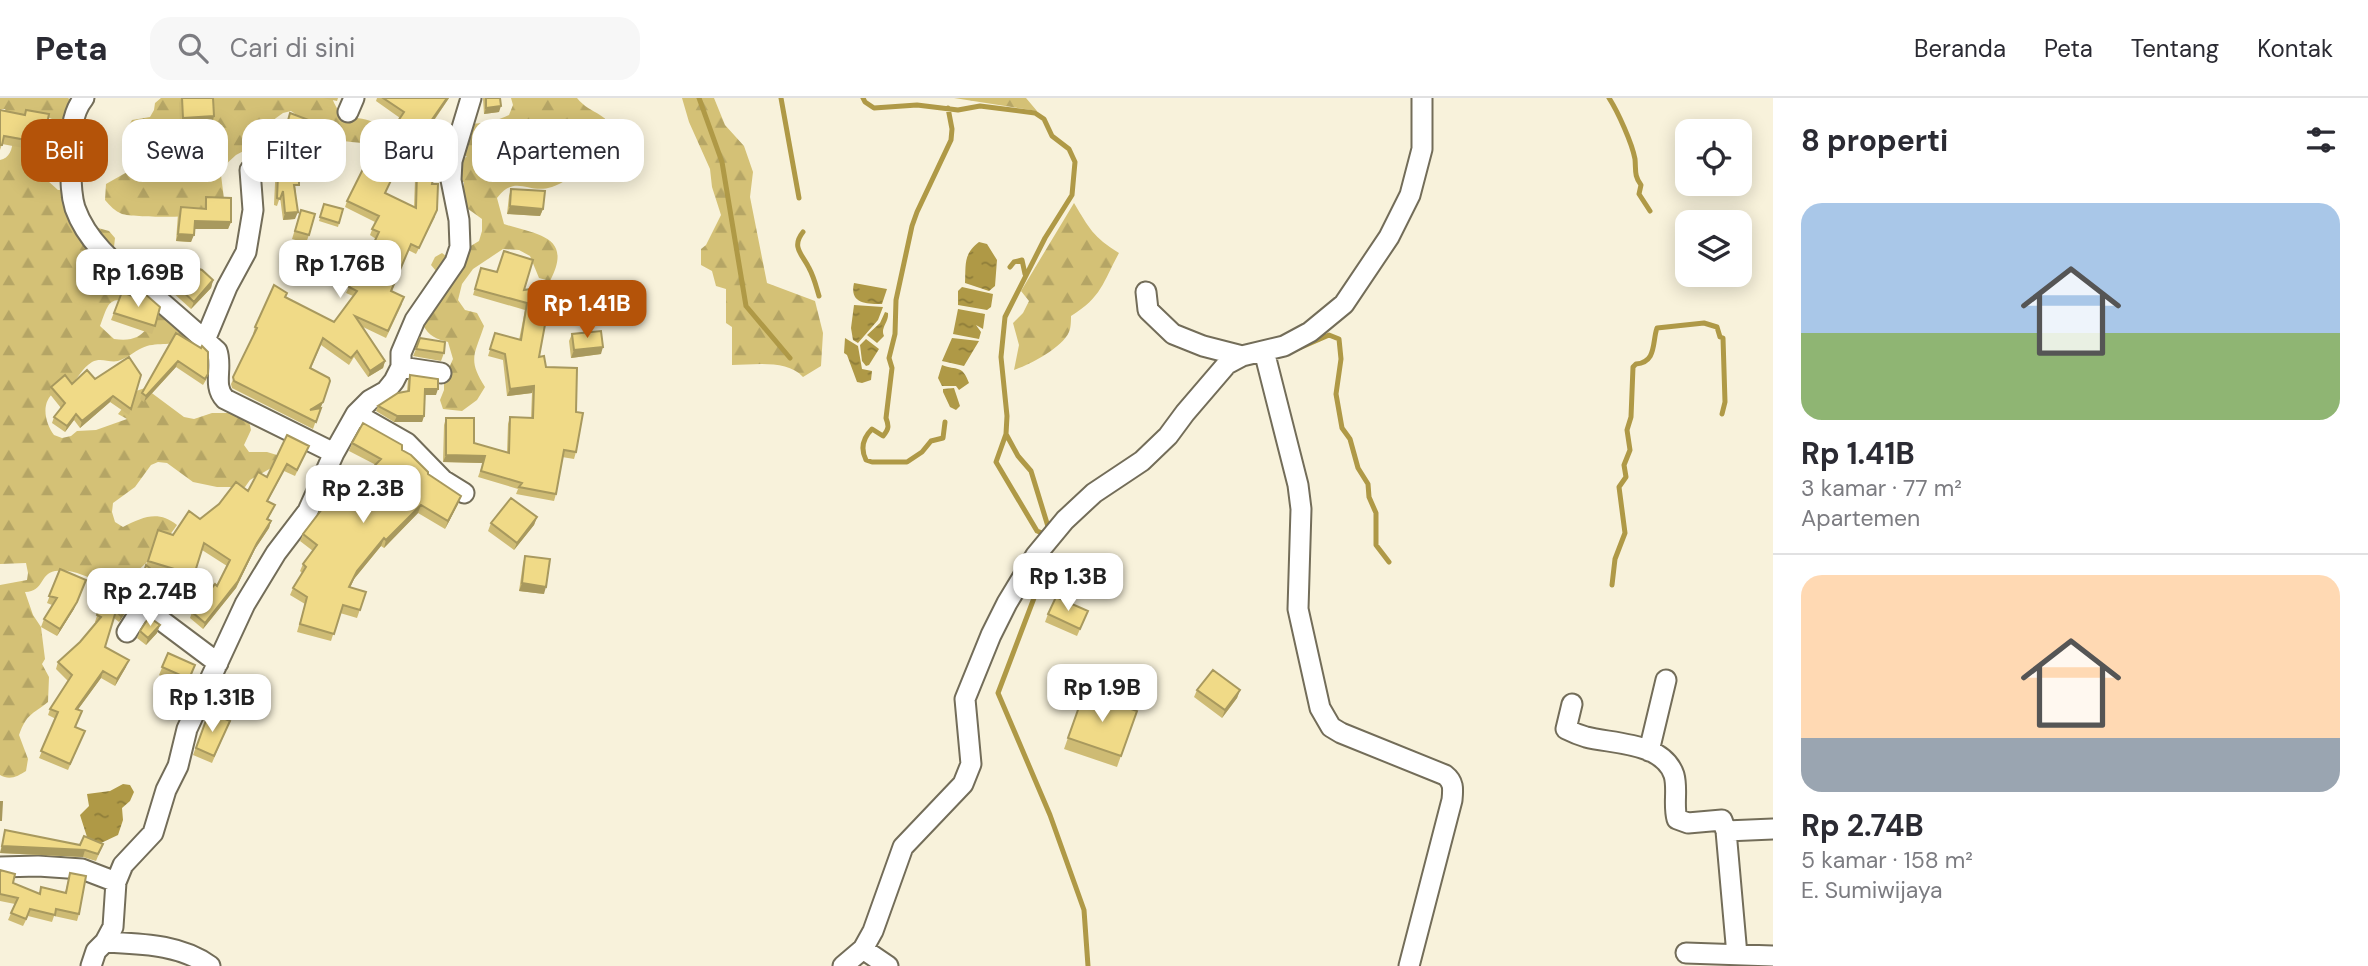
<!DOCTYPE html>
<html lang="id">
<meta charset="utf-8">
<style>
:root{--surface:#fff;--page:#f7f7f7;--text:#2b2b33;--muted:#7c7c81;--line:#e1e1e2;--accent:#b45309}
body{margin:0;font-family:"DM Sans",sans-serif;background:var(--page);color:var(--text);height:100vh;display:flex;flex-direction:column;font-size:26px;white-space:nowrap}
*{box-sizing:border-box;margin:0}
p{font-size:23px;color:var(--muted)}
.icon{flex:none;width:38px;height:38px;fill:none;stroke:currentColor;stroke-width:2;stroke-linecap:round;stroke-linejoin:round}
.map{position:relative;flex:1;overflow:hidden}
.sheet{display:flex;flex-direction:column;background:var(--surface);width:595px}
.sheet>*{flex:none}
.guide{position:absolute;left:21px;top:21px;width:665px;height:63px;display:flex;gap:14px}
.controls{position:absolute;left:1675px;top:21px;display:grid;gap:14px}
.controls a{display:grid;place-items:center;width:77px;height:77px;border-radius:14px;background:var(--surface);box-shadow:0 4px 18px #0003;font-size:35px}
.price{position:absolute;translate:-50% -60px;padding:0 16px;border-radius:14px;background:#fff;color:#222;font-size:23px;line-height:46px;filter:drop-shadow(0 2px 4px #0008)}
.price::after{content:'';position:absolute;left:50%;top:42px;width:21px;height:16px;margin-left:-10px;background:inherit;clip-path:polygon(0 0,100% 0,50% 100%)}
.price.selected{background:var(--accent);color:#fff}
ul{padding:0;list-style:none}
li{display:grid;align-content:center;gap:14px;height:371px;padding:0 28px}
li+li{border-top:2px solid var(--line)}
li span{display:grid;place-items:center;height:217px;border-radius:21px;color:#555}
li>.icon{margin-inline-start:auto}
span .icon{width:126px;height:126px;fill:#fffc;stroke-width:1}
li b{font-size:30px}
h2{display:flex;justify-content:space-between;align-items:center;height:84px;padding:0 28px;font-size:30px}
.tag{padding:0 24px;border-radius:21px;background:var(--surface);box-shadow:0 4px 18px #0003;font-size:24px;line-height:63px}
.tag.selected{background:var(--accent);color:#fff}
header{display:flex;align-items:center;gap:42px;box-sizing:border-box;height:98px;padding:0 35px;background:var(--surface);border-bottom:2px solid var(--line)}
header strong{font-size:33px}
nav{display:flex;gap:38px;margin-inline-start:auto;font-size:24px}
.search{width:490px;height:63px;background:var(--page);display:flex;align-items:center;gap:18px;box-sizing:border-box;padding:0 24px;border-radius:21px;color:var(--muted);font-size:26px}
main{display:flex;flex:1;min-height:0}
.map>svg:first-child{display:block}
.forest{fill:url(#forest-firs)}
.water{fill:url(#water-ripples)}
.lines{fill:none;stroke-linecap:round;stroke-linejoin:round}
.stream{stroke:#af9946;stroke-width:5}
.minor-casing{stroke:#736d59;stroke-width:23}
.minor{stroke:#fff;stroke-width:19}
.wall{fill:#cebb74}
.shaded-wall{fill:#a8995e}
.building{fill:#f0da87;stroke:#a8995e;stroke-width:2}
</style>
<header>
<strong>Peta</strong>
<div class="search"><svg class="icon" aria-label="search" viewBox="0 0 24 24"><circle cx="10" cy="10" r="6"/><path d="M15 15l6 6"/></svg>Cari di sini</div>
<nav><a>Beranda</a><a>Peta</a><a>Tentang</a><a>Kontak</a></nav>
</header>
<main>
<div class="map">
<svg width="1773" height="868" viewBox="0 0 1773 868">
<defs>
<pattern id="forest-firs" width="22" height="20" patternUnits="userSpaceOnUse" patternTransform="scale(1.75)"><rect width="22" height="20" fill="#d4c176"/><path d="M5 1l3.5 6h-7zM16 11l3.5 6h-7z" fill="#b5a565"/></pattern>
<pattern id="water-ripples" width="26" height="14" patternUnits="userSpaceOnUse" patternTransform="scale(1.75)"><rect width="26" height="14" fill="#af9946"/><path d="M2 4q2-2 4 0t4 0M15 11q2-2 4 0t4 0" fill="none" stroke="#8d7c39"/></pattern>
</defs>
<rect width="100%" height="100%" fill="#f8f2db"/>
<path class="forest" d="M 0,0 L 68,0 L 75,5 L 68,21 L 59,24 L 45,18 C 35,32 24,42 27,60 L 35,65 L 55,46 L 64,46 L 62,71 L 48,83 L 58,92 L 67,91 L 83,102 L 91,128 L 109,133 L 115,140 L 113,158 L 141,192 L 141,202 C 109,202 111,197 100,228 L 114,241 C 146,246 145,226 165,212 L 188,239 C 177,249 161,244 147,248 C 136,251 129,260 118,263 C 109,265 101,259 92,264 C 81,271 79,280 70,287 C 66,291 59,291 55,294 C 40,304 45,325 54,337 L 62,340 L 71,338 L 77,333 L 96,332 L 127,321 L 118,316 L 136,293 L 145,290 L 184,319 L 194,321 L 212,315 L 231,315 L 241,317 L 249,323 L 251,332 L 244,347 L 249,354 L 267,354 L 277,357 L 280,365 L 250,382 L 245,389 L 217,389 L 193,384 L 167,365 L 158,364 L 151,367 L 135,389 L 113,405 L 112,414 L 115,424 L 123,429 C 143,419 158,412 177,427 C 163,447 131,492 102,484 C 85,479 73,470 55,473 C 39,476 45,493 25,494 L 33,517 L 41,529 L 45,561 L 42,566 L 49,579 L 48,604 C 32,617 27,615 19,637 L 28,661 L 26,673 C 18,678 10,683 0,677 L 0,487 L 27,482 L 28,475 L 26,465 L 0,466 L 0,62 C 20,58 12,23 5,11 L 0,11 Z
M 161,0 L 332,0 C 343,30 360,12 380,29 L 380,38 L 376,45 C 354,45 332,44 314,32 C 306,26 300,19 291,13 L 283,15 L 258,33 L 251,49 L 236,57 L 224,68 L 221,77 L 224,101 C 214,106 204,114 194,117 C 184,120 132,119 122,116 C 115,113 110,108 105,102 L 106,86 L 136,69 L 139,61 L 128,29 L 132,22 L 150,19 L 154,12 L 155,5 Z
M 511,0 L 577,0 C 591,18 614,14 612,42 C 595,60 576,80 552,89 C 528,97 516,75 497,100 L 504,126 C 536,137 574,137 550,183 L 539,180 L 530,158 L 519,152 L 503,151 L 473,171 L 462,186 L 458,202 L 465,212 L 477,215 L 484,228 C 475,256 467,261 485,289 L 477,302 L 462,313 L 443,311 L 440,302 L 444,292 L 444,281 L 453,261 L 448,244 C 436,241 429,238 423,227 C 438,213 440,199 442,180 L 431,167 L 435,159 L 442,155 L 454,164 L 469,149 L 479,143 L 482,133 L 482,121 L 464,108 L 464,84 L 453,82 L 456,68 L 467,58 L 456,58 L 462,25 C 479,27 494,24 509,17 L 513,7 Z
M 682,0 L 714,0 L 725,27 L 744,48 L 753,74 L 750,99 L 767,185 L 815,203 L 823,235 L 821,268 L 803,279 C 787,261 753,267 732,267 L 732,229 L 726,225 L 726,191 L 716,188 L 712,173 L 701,167 L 701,151 L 706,147 L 721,117 L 712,89 L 710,71 L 689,24 Z
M 954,0 L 1026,0 L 1037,13 Z
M 1074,105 C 1089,130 1093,139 1119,155 C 1103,184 1102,199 1071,218 C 1071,222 1071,230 1069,234 C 1062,250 1029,267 1014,272 L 1019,247 L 1013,225 L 1023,215 L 1029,203 L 1021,193 Z"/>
<path class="water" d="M 979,144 L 987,146 L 997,162 L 995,188 L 989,193 L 965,185 C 966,167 963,156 979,144 Z
M 854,185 L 887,191 L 882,206 C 867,206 849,206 854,185 Z
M 962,189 L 993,196 L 991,209 L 987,212 L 958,207 L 958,193 Z
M 854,207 L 883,209 L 878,222 L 858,245 L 853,242 L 851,230 Z
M 958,211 L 985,216 L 983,231 L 976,227 L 981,234 L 979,241 L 953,236 Z
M 885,214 L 888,215 C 889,224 880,230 884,238 L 877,245 L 867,237 L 880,225 Z
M 845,240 L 858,248 L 862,271 L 872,273 L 871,282 L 862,285 L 857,284 L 847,257 L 844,255 Z
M 952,240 L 979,243 L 964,268 L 942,263 Z
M 866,241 L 879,251 L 869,267 L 866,268 L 862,263 L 860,247 Z
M 942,267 C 957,273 962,266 969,285 L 959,292 L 956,288 L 942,288 L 938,280 Z
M 954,290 L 960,308 L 956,312 L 950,309 L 943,294 L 943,291 Z
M 123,686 L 130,687 L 134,694 L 130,703 L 122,710 L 123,722 L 118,737 L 101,745 L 87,739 L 80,717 L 89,708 L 87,696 L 110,693 Z"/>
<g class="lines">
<path class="stream" d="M 699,0 L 722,64 L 746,208 L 790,260
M 781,0 L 799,100
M 863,0 L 865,4 L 874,10 L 917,7 L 958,12 L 980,8 L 1035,15 L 1044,21 L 1052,38 L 1069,51 L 1075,64 L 1072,97 L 1045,140 L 1005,219 L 1001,259 L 1007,318 L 1006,336 L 996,364 L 1037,433 L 1047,437
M 1609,0 C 1618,14 1632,45 1635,61 C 1636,72 1634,78 1641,87 L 1639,96 L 1650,113
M 803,134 C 791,149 802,156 809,170 C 814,179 816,188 819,198
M 1010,169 L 1014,164 L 1022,162 L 1025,176
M 1290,254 L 1329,237 L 1339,241 L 1341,261 L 1336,296 L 1342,330 L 1350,341 L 1358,370 L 1368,386 L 1369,399 L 1376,415 L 1376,447 L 1389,464
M 945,324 L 943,340 L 931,343 L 922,354 L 907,364 L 872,364 L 866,362 C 860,350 863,340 872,331 L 883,338 C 889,331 889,328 886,320 L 892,270 L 889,260 L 895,236 L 896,202 L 912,128 L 917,114 L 951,42 L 952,31 L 948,10
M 1006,336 L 1018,358 L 1031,373 L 1050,435
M 1047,454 L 1042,479 L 998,595 L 1050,717 L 1084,812 L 1088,868
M 1612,487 L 1615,461 L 1625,435 L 1619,389 L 1626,379 L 1624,367 L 1630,352 L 1627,332 L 1631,319 L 1633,269 L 1636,266 C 1657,264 1652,244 1657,230 L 1704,225 L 1717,229 L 1720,239 L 1723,240 L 1725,304 L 1722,316"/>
<defs>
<path id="minor" d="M 84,0 C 70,17 71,41 71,62 C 71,78 70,94 75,110 C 89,149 122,171 152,196 C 174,215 196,234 217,253 C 223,269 212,288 225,301 L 334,355
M 348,14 L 354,0
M 1146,194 L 1148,212 L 1173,236 L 1203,248 L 1242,258
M 205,242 L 227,189 L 246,154 L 253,112 L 250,72
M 1264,253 L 1298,387 L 1301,411 L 1298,511 L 1320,610 L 1331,629 L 1341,635 L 1445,677 C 1454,684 1453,691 1452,702 L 1409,868
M 401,269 L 441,275
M 356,316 L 407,345 L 443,382 L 464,395
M 127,534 L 141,512 L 146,511 L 218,565
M 1572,606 L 1566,631 C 1572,634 1579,637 1586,639 C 1613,646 1663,644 1674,677 C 1678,691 1673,707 1677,721 L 1688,725 L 1722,722 L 1726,733
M 1649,653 L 1666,582
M 0,769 L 38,768 L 82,771 L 116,784
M 105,844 C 141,846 180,846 210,868
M 863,851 L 888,868
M 1686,855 L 1773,858
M 1737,857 L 1726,733 L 1773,731
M 91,868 L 96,853 L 105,844 L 113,829 L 116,784 L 123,767 L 153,735 L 166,692 L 178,668 L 187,631 L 245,506 L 276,455 L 308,413 L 334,355 L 356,316 L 370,302 L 386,293 L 394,283 L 401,269 L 401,255 L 415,222 L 455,164 L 460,149 L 459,122 L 451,82 L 452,63 L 471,0
M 843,868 L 863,851 L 873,833 L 903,749 L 963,686 L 971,666 L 965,601 L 991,537 L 1007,505 L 1036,457 L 1065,422 L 1094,395 L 1142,363 L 1168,338 L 1185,315 L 1227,266 L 1242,258 L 1284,248 L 1310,234 L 1344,206 L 1389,139 L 1410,97 L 1422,51 L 1422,0"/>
</defs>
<use href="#minor" class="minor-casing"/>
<use href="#minor" class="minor"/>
</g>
<path class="wall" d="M 181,0 L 213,0 L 214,18 L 212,26 L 180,27 L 179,5 Z
M 323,0 L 338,0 L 337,3 Z
M 377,0 L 449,0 L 431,27 L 437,38 L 428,54 L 435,119 L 416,156 L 408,152 L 392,193 L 402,206 L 386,240 L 363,229 L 385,263 L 383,270 L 368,279 L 354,259 L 349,267 L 321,247 L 311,270 L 330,283 L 313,331 L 232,290 L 231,286 L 254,237 L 253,236 L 255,229 L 285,200 L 334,224 L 353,198 L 346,195 L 349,189 L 363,168 L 376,141 L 370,137 L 375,124 L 345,109 L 347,103 L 396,72 L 385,95 L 414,109 L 415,81 L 421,55 L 392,35 L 394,29 L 400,20 L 376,3 Z
M 483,0 L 500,0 L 499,14 L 484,16 Z
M 0,12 L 24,17 L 26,12 L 43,45 L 40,53 L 2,46 L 0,52 Z
M 288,22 L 314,24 L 305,50 L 298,47 L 292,68 L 296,94 L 295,94 L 295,121 L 283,122 L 280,99 L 277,108 L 274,107 L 276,63 Z
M 511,91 L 543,111 L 540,118 L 507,116 L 509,98 Z
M 206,99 L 231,124 L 228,131 L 194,131 L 191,144 L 176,143 L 178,116 L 181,109 L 203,111 Z
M 324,106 L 343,111 L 338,129 L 319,123 Z
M 301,112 L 309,137 L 306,145 L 292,141 Z
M 167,160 L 213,182 L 211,190 L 191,211 L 160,183 Z
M 481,170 L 553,205 L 550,212 L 547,212 L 539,259 L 546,269 L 576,354 L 574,361 L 562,359 L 556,396 L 554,403 L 516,396 L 518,391 L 478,379 L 483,365 L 443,364 L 444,327 L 446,320 L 474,345 L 507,354 L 508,326 L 510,319 L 531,320 L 532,295 L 507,298 L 503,262 L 488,258 L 495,235 L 519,242 L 525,212 L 473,197 Z
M 122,194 L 155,228 L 152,236 L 111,222 Z
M 176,235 L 208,276 L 206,282 L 203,287 L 176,269 L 144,304 L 140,301 L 142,295 Z
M 572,236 L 601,256 L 571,260 L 569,243 Z
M 416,251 L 444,255 L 441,263 L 413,258 Z
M 410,277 L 436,297 L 424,297 L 424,318 L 422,324 L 394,324 L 376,313 L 378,308 L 407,293 L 408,282 Z
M 95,281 L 131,311 L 129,317 L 110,304 L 80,330 L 74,322 L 65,334 L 52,325 L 54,319 L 61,310 L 49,295 L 51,289 Z
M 352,345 L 402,352 L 458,406 L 445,431 L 418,415 L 384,450 L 381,448 L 354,481 L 350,490 L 366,494 L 357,520 L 340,515 L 331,543 L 297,534 L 305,506 L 290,497 L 293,490 L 302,475 L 300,473 L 303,466 L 313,453 L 300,443 L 303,436 L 357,386 L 376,367 L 349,353 Z
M 309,348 L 295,378 L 284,373 L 268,403 L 272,414 L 268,421 L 271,423 L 269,430 L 255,451 L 236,490 L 203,531 L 190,520 L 192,514 L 217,488 L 227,468 L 202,452 L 192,483 L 152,472 L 167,497 L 178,507 L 173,516 L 153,501 L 144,499 L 134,502 L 119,524 L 114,520 L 105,549 L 126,569 L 115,588 L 101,580 L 78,611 L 75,629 L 82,640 L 68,672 L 39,660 L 56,621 L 48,617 L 50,611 L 68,583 L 56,571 L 58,564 L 80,544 L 96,524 L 95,524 L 105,493 L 118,497 L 122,493 L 126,481 L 140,484 L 158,432 L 173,437 L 248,393 Z
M 537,419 L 534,427 L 514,452 L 488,433 L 491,425 Z
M 525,458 L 544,496 L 519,493 L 523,465 Z
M 60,471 L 74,511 L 57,538 L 41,529 L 44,521 L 52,507 L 47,505 Z
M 1088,513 L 1077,538 L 1045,524 L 1048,516 Z
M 140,533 L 157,535 L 146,547 L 137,540 Z
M 168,555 L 195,567 L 187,589 L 159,577 Z
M 1197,592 L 1240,592 L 1237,600 L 1222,620 L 1194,599 Z
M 1084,595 L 1137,613 L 1117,669 L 1064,651 Z
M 209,614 L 230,623 L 212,665 L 193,657 Z
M 5,732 L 80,747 L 103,746 L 96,763 L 83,759 L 0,755 Z
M 0,772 L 13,785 L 39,796 L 41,789 L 65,795 L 70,775 L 79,816 L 77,823 L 54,818 L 52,824 L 28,818 L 23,828 L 8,822 L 15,806 L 0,803 Z"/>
<path class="shaded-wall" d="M 447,0 L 449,0 L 427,32 L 429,26 Z
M 501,8 L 499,14 L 484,16 L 486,10 Z
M 214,18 L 212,26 L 180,27 L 183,20 Z
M 510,108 L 543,111 L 540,118 L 507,116 Z
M 298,114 L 295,121 L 283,122 L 285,115 Z
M 195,123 L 231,124 L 228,131 L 193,131 Z
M 178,136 L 194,137 L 191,144 L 176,143 Z
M 213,182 L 211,190 L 191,211 L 194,204 Z
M 549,205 L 553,205 L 550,212 L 546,212 Z
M 603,249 L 601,256 L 571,260 L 574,252 Z
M 178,263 L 176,269 L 144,304 L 146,298 Z
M 385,263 L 383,270 L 368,279 L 370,273 Z
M 534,288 L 532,295 L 507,298 L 510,291 Z
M 425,291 L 438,291 L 436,297 L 423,297 Z
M 113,298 L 110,304 L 80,330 L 82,323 Z
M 323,304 L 320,311 L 310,312 Z
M 76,316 L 74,322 L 65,334 L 67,328 Z
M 397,318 L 424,318 L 422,324 L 394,324 Z
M 446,357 L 485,358 L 483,365 L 443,364 Z
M 461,398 L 458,406 L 445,431 L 448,423 Z
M 421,407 L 418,415 L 384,450 L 386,442 Z
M 537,419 L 534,427 L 514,452 L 517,445 Z
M 271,423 L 269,430 L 255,451 L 236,490 L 203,531 L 205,525 Z
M 384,440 L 381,448 L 354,481 L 346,497 L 357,473 Z
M 86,482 L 74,511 L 57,538 L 60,531 Z
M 522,485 L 546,489 L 544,496 L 519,493 Z
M 146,492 L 144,499 L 134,502 L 119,524 L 121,518 L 136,496 Z
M 160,527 L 157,535 L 146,547 L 148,540 Z
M 129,562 L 126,569 L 115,588 L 117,581 Z
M 103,573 L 101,580 L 74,617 L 76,611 Z
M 1240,592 L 1237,600 L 1222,620 L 1225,612 Z
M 2,748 L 85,752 L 83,759 L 0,755 Z"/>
<path class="building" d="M 182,0 L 213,0 L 214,18 L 183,20 Z
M 383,0 L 447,0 L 429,26 L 440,32 L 428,52 L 394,29 L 404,14 Z
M 486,0 L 500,0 L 501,8 L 486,10 Z
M 0,12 L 25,17 L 26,12 L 49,16 L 43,45 L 4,38 L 2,47 L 0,47 Z
M 290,15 L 314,24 L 307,43 L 300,40 L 292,68 L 299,68 L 299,87 L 294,87 L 298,114 L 285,115 L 283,93 L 280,101 L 277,100 L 279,56 Z
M 422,53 L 438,56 L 432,86 L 438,86 L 437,112 L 419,150 L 411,146 L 391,193 L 404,199 L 388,233 L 355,218 L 385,263 L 370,273 L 357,253 L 351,260 L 323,240 L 310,270 L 329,280 L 330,283 L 323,304 L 310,312 L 321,310 L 316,324 L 234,283 L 233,279 L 257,230 L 255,229 L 274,187 L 287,195 L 285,199 L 334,224 L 357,193 L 349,189 L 360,166 L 363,168 L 379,134 L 372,131 L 379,118 L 347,103 L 363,71 L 396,72 L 385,95 L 416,110 L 417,74 Z
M 511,91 L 545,93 L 543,111 L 510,108 Z
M 206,99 L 231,100 L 231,124 L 195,123 L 194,137 L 178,136 L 181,109 L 206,111 Z
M 324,106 L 343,111 L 339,125 L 320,119 Z
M 301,112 L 315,116 L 309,137 L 295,133 Z
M 504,153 L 533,162 L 524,192 L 551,188 L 553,205 L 549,205 L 539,259 L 544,258 L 546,269 L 577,270 L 576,314 L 583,315 L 576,354 L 564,352 L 556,396 L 519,389 L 522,385 L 481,373 L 485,358 L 446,357 L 446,320 L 474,320 L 474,345 L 509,355 L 510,319 L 533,320 L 534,288 L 510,291 L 505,256 L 490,251 L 495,235 L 521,242 L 527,205 L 475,191 L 481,170 L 497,174 Z
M 167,160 L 202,172 L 213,182 L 194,204 L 163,175 Z
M 122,194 L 142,202 L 144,195 L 160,209 L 155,228 L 114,215 Z
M 601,233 L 603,249 L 574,252 L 572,236 Z
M 176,235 L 201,250 L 202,248 L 208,254 L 208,276 L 205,281 L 178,263 L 146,298 L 142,295 Z
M 420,240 L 445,244 L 444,255 L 416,251 Z
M 129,259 L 141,277 L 131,311 L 113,298 L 82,323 L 76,316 L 67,328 L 54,319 L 65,305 L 51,289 L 65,277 L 72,286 L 87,272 L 95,281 Z
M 410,277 L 438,281 L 438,291 L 425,291 L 424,318 L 397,318 L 378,308 L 398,295 L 409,293 Z
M 363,325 L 402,347 L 402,352 L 411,357 L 428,374 L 428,376 L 461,398 L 448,423 L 421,407 L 386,442 L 384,440 L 357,473 L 349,489 L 366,494 L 360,512 L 343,507 L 334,536 L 300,526 L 307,499 L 293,490 L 306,469 L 303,466 L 317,447 L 303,436 L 322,411 L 339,372 L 340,371 L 357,386 L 381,361 L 352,345 Z
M 287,337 L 309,348 L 297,372 L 287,366 L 267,403 L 275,407 L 267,421 L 271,423 L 257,445 L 238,483 L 205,525 L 192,514 L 215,486 L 217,488 L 230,462 L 204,445 L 194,477 L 148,463 L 158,432 L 173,437 L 189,413 L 200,421 L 219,406 L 236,384 L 248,393 L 258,374 L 267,379 Z
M 511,400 L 537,419 L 517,445 L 491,425 Z
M 525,458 L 550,461 L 546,489 L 522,485 Z
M 146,467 L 170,487 L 167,497 L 178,507 L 176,509 L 155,494 L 146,492 L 136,496 L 121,518 L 116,513 L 105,549 L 129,562 L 117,581 L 103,573 L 76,611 L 82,613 L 75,629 L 85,633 L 70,666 L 41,653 L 58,614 L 50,611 L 72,577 L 58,564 L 80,544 L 101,519 L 97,517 L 105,493 L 118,497 L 122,493 L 122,498 L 126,481 L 141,484 Z
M 60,471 L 86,482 L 77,504 L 60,531 L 44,521 L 57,500 L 49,498 Z
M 1056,499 L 1088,513 L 1080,531 L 1048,516 Z
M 149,519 L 160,527 L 148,540 L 140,533 Z
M 168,555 L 195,567 L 189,581 L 162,569 Z
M 1213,572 L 1240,592 L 1225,612 L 1197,592 Z
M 1084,595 L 1137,613 L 1121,658 L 1068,640 Z
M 209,614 L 230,623 L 214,658 L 196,650 Z
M 0,704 L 2,704 L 1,722 L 0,722 Z
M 5,732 L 80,747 L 84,738 L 103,746 L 98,756 L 85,752 L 2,748 Z
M 0,772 L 15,776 L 13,785 L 40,796 L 41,789 L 66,795 L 70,775 L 86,778 L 79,816 L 56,811 L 55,817 L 30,811 L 26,821 L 11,815 L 18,800 L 0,796 Z"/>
</svg>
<div class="controls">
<a><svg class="icon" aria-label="locate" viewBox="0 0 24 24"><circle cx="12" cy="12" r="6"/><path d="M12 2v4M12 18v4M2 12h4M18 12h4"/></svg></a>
<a><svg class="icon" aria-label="layers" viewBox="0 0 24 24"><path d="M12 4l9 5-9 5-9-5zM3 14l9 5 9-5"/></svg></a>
</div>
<b class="price" style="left:340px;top:202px">Rp 1.76B</b>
<b class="price" style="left:138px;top:211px">Rp 1.69B</b>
<b class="price selected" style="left:587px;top:242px">Rp 1.41B</b>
<b class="price" style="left:363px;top:427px">Rp 2.3B</b>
<b class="price" style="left:1068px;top:515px">Rp 1.3B</b>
<b class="price" style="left:150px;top:530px">Rp 2.74B</b>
<b class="price" style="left:1102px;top:626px">Rp 1.9B</b>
<b class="price" style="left:212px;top:636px">Rp 1.31B</b>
<div class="guide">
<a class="tag selected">Beli</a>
<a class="tag">Sewa</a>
<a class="tag">Filter</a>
<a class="tag">Baru</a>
<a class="tag">Apartemen</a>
</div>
</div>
<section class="sheet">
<h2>8 properti<svg class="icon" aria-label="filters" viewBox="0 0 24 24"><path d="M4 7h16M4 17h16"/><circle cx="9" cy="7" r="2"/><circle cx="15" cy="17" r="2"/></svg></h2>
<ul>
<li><span style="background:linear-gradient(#a9c7e8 60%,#8fb573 0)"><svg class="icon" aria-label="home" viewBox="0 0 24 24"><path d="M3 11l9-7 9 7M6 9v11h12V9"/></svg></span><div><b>Rp 1.41B</b><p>3 kamar · 77 m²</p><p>Apartemen</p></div></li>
<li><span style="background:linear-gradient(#ffd9b3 75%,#9aa5b1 0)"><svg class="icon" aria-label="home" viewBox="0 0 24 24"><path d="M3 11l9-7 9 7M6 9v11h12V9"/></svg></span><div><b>Rp 2.74B</b><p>5 kamar · 158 m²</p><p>E. Sumiwijaya</p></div></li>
</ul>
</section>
</main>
